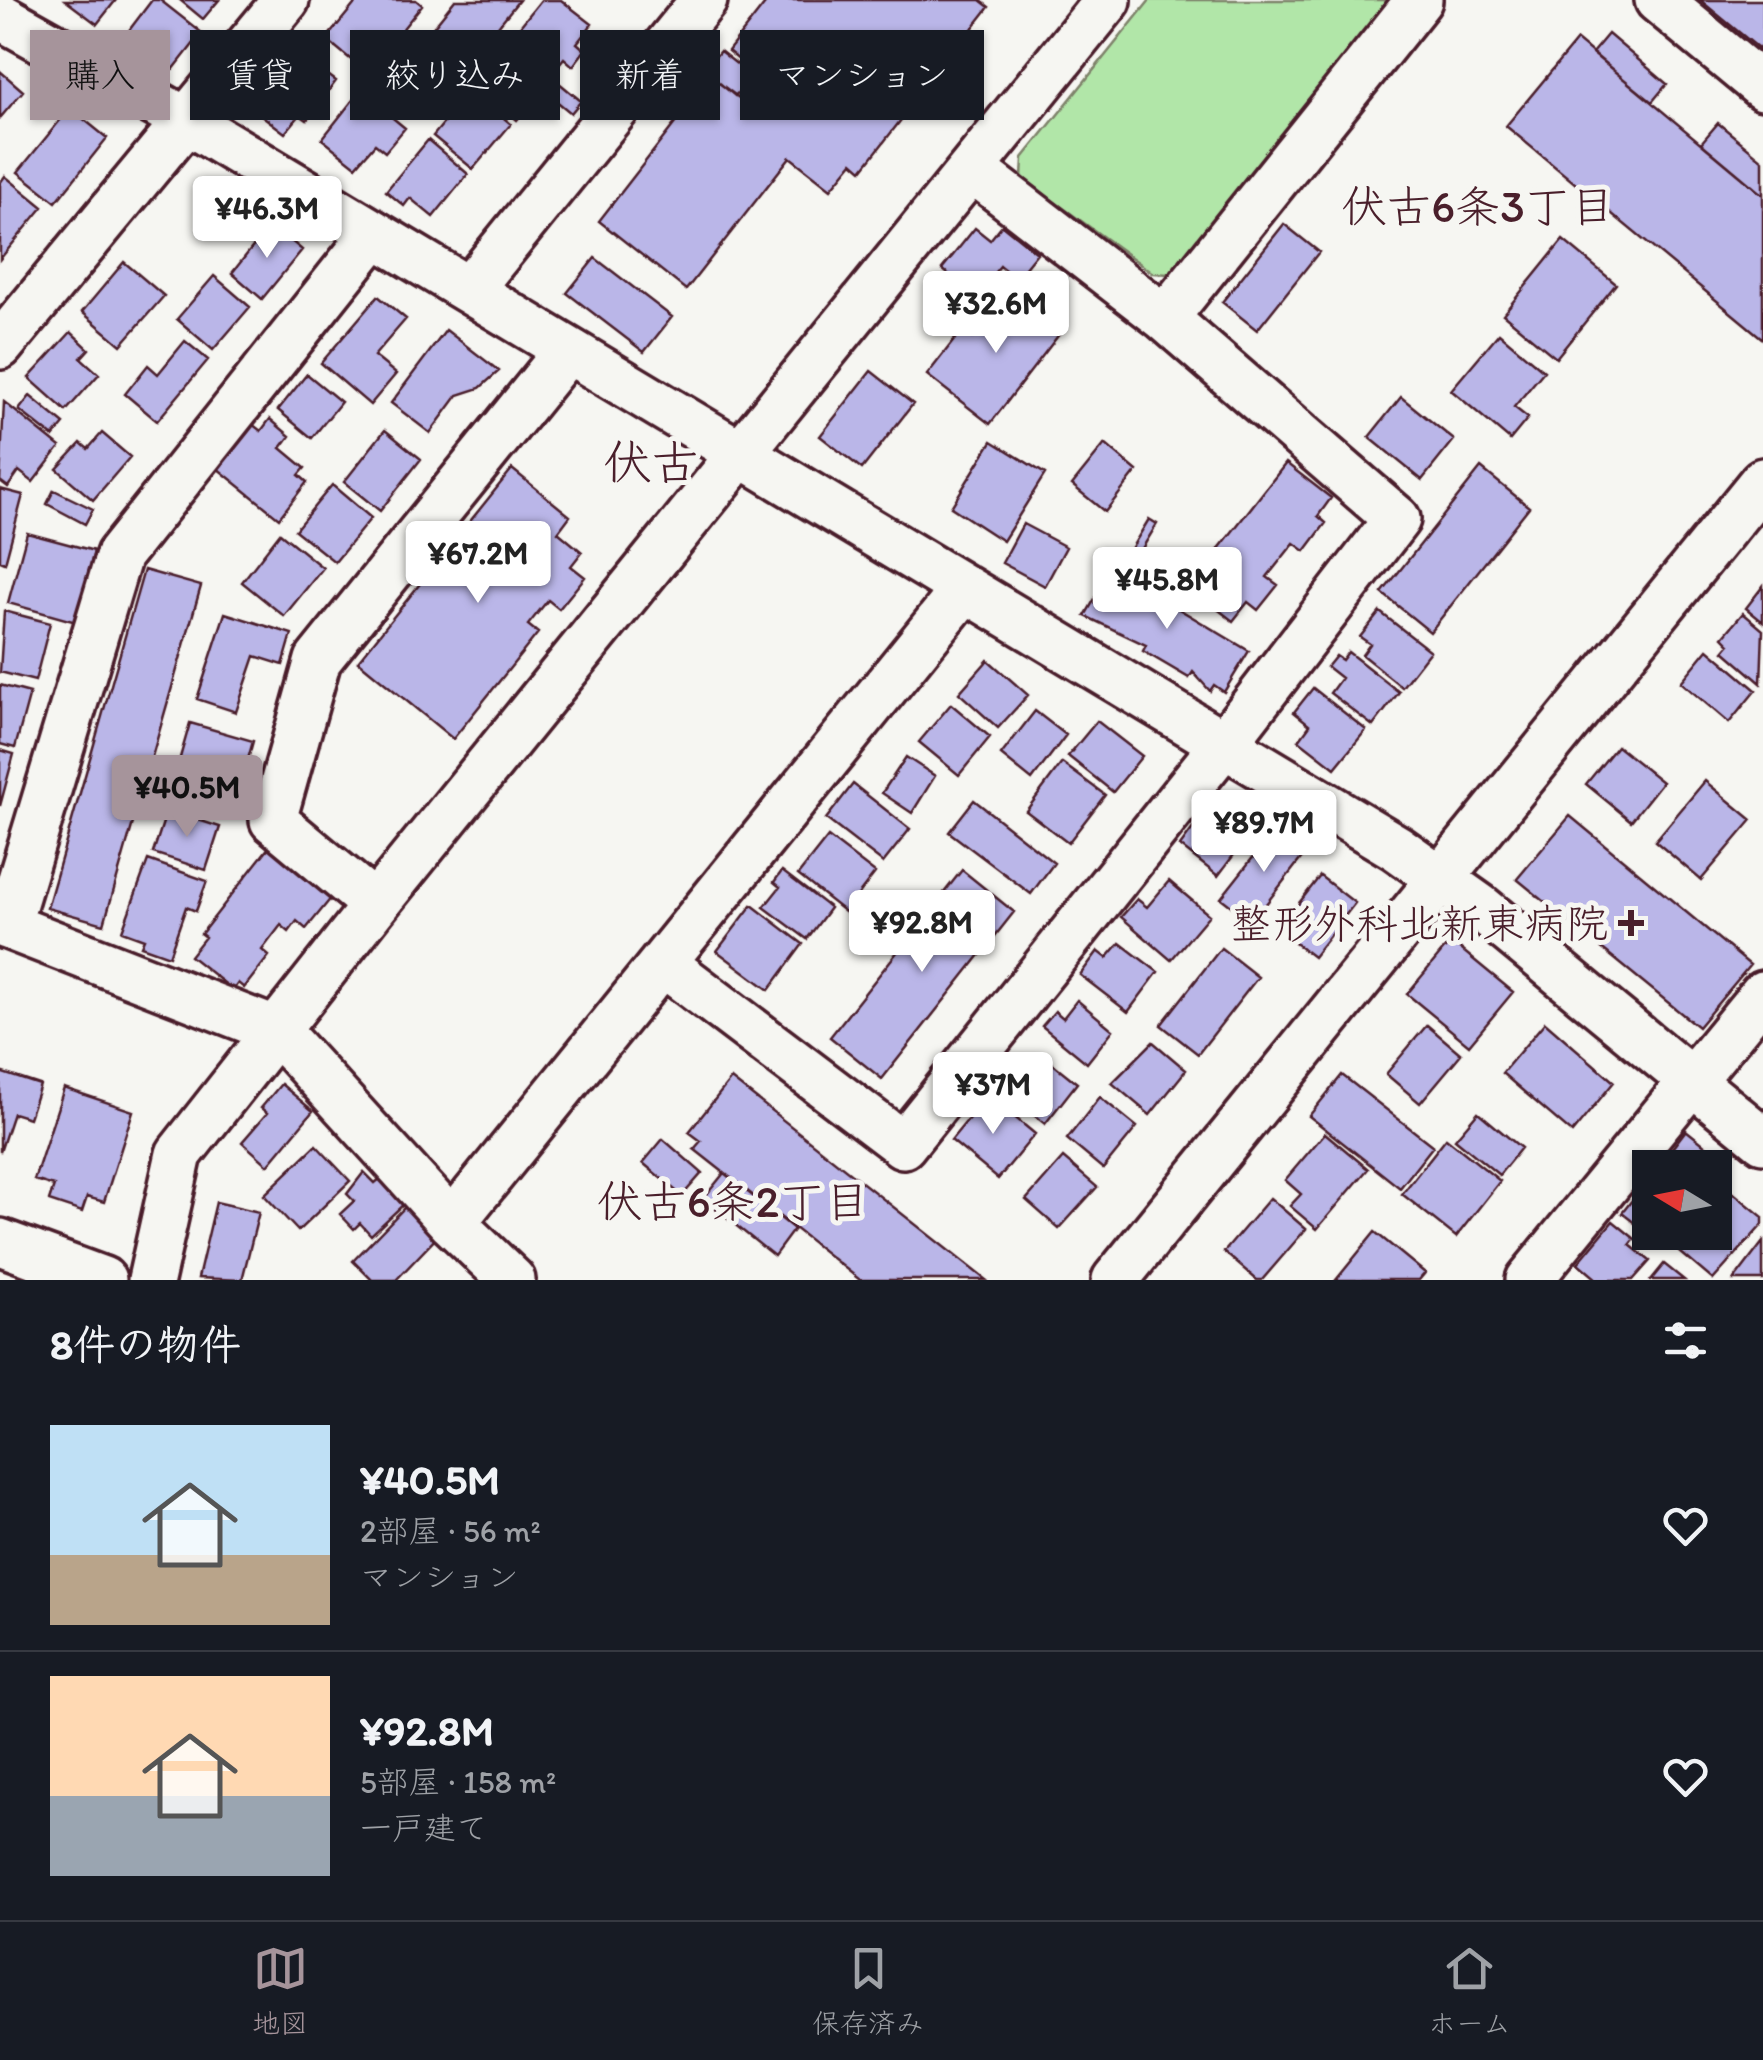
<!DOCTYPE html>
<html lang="ja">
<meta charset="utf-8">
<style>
:root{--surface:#171b24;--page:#20242c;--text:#f1f3f6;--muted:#9ea1a6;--line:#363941;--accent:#a6949b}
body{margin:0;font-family:Itim,"Klee One",sans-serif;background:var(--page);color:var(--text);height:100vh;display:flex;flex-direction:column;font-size:38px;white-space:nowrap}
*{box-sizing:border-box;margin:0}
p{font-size:32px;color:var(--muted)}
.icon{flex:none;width:55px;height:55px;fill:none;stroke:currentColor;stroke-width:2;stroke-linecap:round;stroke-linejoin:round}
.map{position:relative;height:1280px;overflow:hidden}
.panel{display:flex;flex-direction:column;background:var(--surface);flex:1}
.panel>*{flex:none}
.top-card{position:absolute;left:30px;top:30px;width:1000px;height:90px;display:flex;gap:20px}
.needle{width:65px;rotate:280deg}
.controls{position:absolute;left:1632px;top:1150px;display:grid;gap:20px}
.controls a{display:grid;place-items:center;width:100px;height:100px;border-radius:0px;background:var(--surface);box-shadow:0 2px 8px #0004;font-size:50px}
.price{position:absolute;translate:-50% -85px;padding:0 22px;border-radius:10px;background:#fff;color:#222;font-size:32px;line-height:65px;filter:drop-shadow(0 2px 5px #0008)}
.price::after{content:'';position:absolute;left:50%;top:60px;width:30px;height:22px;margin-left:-15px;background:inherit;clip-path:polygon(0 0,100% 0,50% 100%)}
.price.active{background:var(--accent);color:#111}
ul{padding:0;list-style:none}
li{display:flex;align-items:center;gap:30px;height:250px;padding:0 50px}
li+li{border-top:2px solid var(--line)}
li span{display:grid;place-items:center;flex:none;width:280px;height:200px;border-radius:0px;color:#555}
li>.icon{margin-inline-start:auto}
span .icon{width:120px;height:120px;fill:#fffc;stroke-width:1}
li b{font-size:42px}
h2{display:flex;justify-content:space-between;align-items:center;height:120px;padding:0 50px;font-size:42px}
.chip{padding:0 35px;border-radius:0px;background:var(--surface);box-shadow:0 2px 8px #0004;font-size:35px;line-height:90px}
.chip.active{background:var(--accent);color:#111}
.tab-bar{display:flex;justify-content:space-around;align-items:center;height:140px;border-top:2px solid var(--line);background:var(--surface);font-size:28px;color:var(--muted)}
.tab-bar a{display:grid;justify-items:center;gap:5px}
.tab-bar .active{color:var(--accent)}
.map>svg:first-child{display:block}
.green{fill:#b1e6a8;stroke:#7e826a;stroke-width:2.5}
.building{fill:#bab6e8;stroke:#4a1f2b;stroke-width:2.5}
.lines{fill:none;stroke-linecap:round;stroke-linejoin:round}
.street-casing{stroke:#4a1f2b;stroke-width:52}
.street{stroke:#f6f6f2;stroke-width:45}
.poi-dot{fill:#4a1f2b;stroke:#f6f6f2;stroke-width:4}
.labels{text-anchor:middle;stroke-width:10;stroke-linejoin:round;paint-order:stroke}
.poi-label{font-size:42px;fill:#4a1f2b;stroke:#f6f6f2;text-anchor:end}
.neighbourhood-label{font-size:45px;fill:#4a1f2b;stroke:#f6f6f2}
.quarter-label{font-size:48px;fill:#4a1f2b;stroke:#f6f6f2}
</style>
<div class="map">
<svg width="1763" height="1280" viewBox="0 0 1763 1280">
<rect width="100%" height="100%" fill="#f6f6f2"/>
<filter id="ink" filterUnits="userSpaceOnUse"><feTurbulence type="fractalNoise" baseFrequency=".01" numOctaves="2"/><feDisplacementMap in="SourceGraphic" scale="20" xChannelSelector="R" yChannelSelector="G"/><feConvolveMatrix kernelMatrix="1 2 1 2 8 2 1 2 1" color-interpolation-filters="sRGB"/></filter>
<g filter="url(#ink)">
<path class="green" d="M 1150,0 L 1393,0 L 1169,274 L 1153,273 L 1022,178 L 1023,158 Z"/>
<path class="building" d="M 65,0 L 116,0 L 97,24 Z
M 152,0 L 160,0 L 202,33 L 173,70 L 127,33 Z
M 180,0 L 219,0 L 203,19 Z
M 358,0 L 416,0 L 422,5 L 367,73 L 326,39 Z
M 455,0 L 519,0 L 425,117 L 386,86 Z
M 541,0 L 561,0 L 592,24 L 577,43 L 585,50 L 573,66 L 564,58 L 559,64 L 517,30 Z
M 768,0 L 980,0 L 989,7 L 862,170 L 853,162 L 831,189 L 790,157 L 686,290 L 599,221 L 711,77 L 739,98 L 757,75 L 728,51 Z
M 1700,0 L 1763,0 L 1763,52 Z
M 1608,34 L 1667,84 L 1652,102 L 1592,53 Z
M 508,40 L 553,77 L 517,120 L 474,83 Z
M 1577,40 L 1763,195 L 1763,339 L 1506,126 Z
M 720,51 L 752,76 L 735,96 L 704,70 Z
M 308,60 L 336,81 L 307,120 L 300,115 L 285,133 L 248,105 L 274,70 L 291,83 Z
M 0,71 L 23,91 L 0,118 Z
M 558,82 L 581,101 L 571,113 L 548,94 Z
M 471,90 L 511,124 L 473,169 L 433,136 Z
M 360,91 L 405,128 L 385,152 L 375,144 L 356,166 L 322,139 Z
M 70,108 L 107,138 L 56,202 L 18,172 Z
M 1718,123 L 1763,160 L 1763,195 L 1701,143 Z
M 428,140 L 468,174 L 433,217 L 410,198 L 404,206 L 386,191 Z
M 5,176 L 43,207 L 0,259 L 0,183 Z
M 271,224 L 302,250 L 262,299 L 232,273 Z
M 1284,224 L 1319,252 L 1257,330 L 1222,302 Z
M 1002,225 L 1037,253 L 1016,279 L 1000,266 L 975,296 L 942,269 L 975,228 L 990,240 Z
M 1563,240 L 1616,284 L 1556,358 L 1503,314 Z
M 595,258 L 672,317 L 644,352 L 567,293 Z
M 124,262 L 164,296 L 121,345 L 82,312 Z
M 214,276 L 250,307 L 213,350 L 177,319 Z
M 1011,287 L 1064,328 L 990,424 L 927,375 L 962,330 L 972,338 Z
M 378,296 L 406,319 L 374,356 L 396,374 L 370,405 L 321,363 Z
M 446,330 L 499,371 L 480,388 L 458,395 L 430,433 L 391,403 Z
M 71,332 L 89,349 L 81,358 L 99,374 L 66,411 L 29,378 Z
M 1499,333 L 1544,371 L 1514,407 L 1528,418 L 1510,440 L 1451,390 Z
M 185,341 L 208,360 L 157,421 L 125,394 L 148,365 L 158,374 Z
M 871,371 L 913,404 L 862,469 L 820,436 Z
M 307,374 L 341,402 L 312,438 L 278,410 Z
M 30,396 L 64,424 L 53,437 L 19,410 Z
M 1401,397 L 1454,440 L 1422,480 L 1369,437 Z
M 4,402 L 60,447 L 33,482 L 19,471 L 8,487 L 0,481 Z
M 270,419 L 290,436 L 281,448 L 305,468 L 299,475 L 307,482 L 279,518 L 217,468 L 252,424 L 261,431 Z
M 385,430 L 421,459 L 380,511 L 344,482 Z
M 102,433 L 130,457 L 93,500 L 57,469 L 81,443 L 88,449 Z
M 992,441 L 1045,474 L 1003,541 L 951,507 Z
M 1105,444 L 1137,471 L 1105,512 L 1072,485 Z
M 1286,463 L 1331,498 L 1318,516 L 1326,523 L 1305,551 L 1294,543 L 1267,577 L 1278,585 L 1258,610 L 1248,602 L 1233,621 L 1189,587 Z
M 1481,468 L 1529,507 L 1430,632 L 1382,593 Z
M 512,469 L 570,516 L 558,532 L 582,552 L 571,566 L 585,577 L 559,609 L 548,600 L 528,625 L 538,633 L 453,739 L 358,661 Z
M 332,485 L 371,518 L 335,562 L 295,530 Z
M 0,489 L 23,495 L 5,563 L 0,561 Z
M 54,490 L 93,509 L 85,524 L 47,504 Z
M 1149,519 L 1157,524 L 1131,567 L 1123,562 Z
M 1023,524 L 1066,547 L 1045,586 L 1002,563 Z
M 27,533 L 94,551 L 76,622 L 8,603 Z
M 280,533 L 323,568 L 284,616 L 242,582 Z
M 1175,556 L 1193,571 L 1182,585 L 1163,570 Z
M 1112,569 L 1249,651 L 1224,692 L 1214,685 L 1210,691 L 1193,672 L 1189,678 L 1143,651 L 1146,645 L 1085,616 Z
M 144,570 L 201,586 L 104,924 L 47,908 Z
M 1763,586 L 1763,622 L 1746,608 Z
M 4,611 L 50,623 L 35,681 L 0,672 Z
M 1380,612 L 1430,651 L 1402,687 L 1362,655 L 1370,644 L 1360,637 Z
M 225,613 L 292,634 L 283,665 L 255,656 L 236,712 L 197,699 Z
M 1743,613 L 1763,630 L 1761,683 L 1724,651 L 1730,644 L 1723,637 Z
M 1708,649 L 1756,690 L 1729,723 L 1681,682 Z
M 1348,652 L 1399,692 L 1373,726 L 1330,693 L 1341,678 L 1327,667 L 1336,656 L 1342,660 Z
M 988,660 L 1028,695 L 998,728 L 959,693 Z
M 0,685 L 30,693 L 15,748 L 0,744 Z
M 1313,688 L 1366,730 L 1335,768 L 1299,740 L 1310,725 L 1294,712 Z
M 951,704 L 990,737 L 959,775 L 919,742 Z
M 1035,711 L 1066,735 L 1032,780 L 1001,755 Z
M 1097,721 L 1142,756 L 1113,792 L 1068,756 Z
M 190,723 L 253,741 L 235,807 L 171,789 Z
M 1617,746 L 1662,782 L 1631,821 L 1586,784 Z
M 0,750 L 14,754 L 0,806 Z
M 906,757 L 935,776 L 912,813 L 882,793 Z
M 1062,763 L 1105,795 L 1068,843 L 1026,811 Z
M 1705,781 L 1752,820 L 1701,880 L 1655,841 Z
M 853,784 L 910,829 L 883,863 L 826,819 Z
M 974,800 L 1054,863 L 1031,894 L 949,832 Z
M 1225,800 L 1257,824 L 1218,876 L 1180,846 L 1199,820 L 1206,826 Z
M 167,810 L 220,827 L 206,870 L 153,853 Z
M 1570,816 L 1750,965 L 1698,1027 L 1517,879 Z
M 1277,827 L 1307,851 L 1252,922 L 1221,898 Z
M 828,837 L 875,873 L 845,912 L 798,875 Z
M 269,847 L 332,897 L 306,929 L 297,921 L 289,932 L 281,925 L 262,950 L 269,956 L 244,988 L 238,983 L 233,990 L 190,956 L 205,937 L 201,934 Z
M 148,860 L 207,881 L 196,911 L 186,907 L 169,956 L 141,946 L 144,939 L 122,931 Z
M 962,870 L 1014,912 L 882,1079 L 830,1037 Z
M 782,871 L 830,908 L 807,939 L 764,907 L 780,887 L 774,882 Z
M 1320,876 L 1355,903 L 1313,957 L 1278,930 Z
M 1169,881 L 1209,915 L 1171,960 L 1121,917 L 1137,899 L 1147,907 Z
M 752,905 L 803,944 L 769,990 L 717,951 Z
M 1451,941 L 1513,992 L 1469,1045 L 1407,994 Z
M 1120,943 L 1158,972 L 1128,1012 L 1080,975 L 1098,951 L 1107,958 Z
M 1221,948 L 1258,977 L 1198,1054 L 1161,1025 Z
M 1077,1000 L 1113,1030 L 1087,1063 L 1042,1026 L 1055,1011 L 1063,1018 Z
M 1545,1022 L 1614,1082 L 1572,1133 L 1502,1073 Z
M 1427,1025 L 1461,1054 L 1420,1103 L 1386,1074 Z
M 1153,1042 L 1186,1070 L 1150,1115 L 1112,1083 Z
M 1023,1059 L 1042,1075 L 1052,1063 L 1077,1083 L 1045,1124 L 1000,1088 Z
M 0,1072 L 40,1085 L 29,1118 L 13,1113 L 0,1152 Z
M 1342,1075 L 1433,1146 L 1400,1188 L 1309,1116 Z
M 731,1079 L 986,1280 L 860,1280 L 694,1149 L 701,1141 L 689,1132 Z
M 281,1084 L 313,1111 L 268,1165 L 242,1142 L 267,1113 L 261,1108 Z
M 64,1088 L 133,1111 L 104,1202 L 87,1197 L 82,1212 L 49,1201 L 54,1186 L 34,1180 Z
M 988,1095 L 1035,1134 L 998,1179 L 951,1140 Z
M 1100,1097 L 1137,1127 L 1103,1169 L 1067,1139 Z
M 1478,1112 L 1521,1148 L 1499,1175 L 1455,1139 Z
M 1686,1130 L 1721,1158 L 1714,1168 L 1657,1168 Z
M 1325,1133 L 1368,1169 L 1317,1229 L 1290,1206 L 1301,1194 L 1285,1180 Z
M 1446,1138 L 1500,1181 L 1456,1237 L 1402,1194 Z
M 663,1139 L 702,1173 L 682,1196 L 643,1163 Z
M 316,1145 L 350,1181 L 298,1231 L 264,1195 Z
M 1063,1158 L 1097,1187 L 1059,1229 L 1026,1200 Z
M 364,1172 L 375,1183 L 381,1178 L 405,1203 L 371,1235 L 360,1223 L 354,1229 L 340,1214 L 354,1201 L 347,1194 Z
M 724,1173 L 794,1229 L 774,1256 L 703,1199 Z
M 1650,1177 L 1650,1232 L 1675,1232 L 1664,1246 L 1622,1213 Z
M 1730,1190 L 1763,1217 L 1763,1224 L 1713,1280 L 1680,1252 L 1696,1232 L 1715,1232 L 1715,1209 Z
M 1270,1198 L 1306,1229 L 1262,1280 L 1257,1280 L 1224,1252 Z
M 216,1202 L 259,1212 L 242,1280 L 198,1278 Z
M 406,1206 L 438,1236 L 396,1280 L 372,1280 L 353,1261 Z
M 1613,1221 L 1635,1239 L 1630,1245 L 1650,1261 L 1633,1280 L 1598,1280 L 1578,1263 Z
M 1375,1232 L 1425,1273 L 1419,1280 L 1336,1280 Z
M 1763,1242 L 1763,1280 L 1734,1280 Z
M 1664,1264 L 1684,1280 L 1651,1280 Z"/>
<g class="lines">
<defs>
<path id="street" d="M 1658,0 L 1763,87
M 0,16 L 187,121 L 1397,848 L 1480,907 L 1763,1140
M 469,290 L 704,0
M 1165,318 L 1419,0
M 0,346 L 286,0
M 375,905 L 273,820 L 318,660 L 568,350
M 0,923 L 277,1031 L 452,1223 L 512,1280
M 7,926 L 119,555 L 374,234
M 664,964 L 903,1145 L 1223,745 L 1397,519 L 1165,318 L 972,169
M 452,1223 L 964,590
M 0,1242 L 103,1280
M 151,1280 L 179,1154 L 375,905 L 1108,0
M 1115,1280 L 1763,481
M 1529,1280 L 1763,994"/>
</defs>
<use href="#street" class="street-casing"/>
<use href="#street" class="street"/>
</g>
</g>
<path class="poi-dot" d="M1626 908h10v10h10v10h-10v10h-10v-10h-10v-10h10z"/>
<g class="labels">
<g class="poi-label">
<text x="1608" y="938">整形外科北新東病院</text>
</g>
<g class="neighbourhood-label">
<text x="1478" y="222">伏古6条3丁目</text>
<text x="733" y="1217">伏古6条2丁目</text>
</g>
<g class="quarter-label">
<text x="651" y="479">伏古</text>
</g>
</g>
</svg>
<div class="controls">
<a><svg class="needle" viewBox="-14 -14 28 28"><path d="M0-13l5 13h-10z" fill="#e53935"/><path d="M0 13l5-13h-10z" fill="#9ea1a6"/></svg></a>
</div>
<b class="price" style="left:267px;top:261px">¥46.3M</b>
<b class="price" style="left:996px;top:356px">¥32.6M</b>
<b class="price" style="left:478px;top:606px">¥67.2M</b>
<b class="price" style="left:1167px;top:632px">¥45.8M</b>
<b class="price active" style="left:187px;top:840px">¥40.5M</b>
<b class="price" style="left:1264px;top:875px">¥89.7M</b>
<b class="price" style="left:922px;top:975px">¥92.8M</b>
<b class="price" style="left:993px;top:1137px">¥37M</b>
<div class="top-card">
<a class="chip active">購入</a>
<a class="chip">賃貸</a>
<a class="chip">絞り込み</a>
<a class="chip">新着</a>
<a class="chip">マンション</a>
</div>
</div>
<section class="panel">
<h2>8件の物件<svg class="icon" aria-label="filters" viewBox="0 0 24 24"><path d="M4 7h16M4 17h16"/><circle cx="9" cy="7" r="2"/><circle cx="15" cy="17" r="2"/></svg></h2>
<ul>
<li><span style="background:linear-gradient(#bfe0f5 65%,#b9a48a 0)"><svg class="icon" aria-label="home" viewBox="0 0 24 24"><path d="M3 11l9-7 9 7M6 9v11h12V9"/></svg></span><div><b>¥40.5M</b><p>2部屋 · 56 m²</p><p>マンション</p></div><svg class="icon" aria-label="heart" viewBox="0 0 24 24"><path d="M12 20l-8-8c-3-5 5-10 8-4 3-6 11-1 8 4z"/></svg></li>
<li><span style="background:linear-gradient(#ffd9b3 60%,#9aa5b1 0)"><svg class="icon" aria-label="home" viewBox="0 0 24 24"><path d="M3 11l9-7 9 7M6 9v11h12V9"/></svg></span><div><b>¥92.8M</b><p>5部屋 · 158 m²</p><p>一戸建て</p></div><svg class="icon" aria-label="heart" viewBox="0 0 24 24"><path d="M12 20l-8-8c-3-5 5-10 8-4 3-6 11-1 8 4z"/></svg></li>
</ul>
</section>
<nav class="tab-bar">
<a class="active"><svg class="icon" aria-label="map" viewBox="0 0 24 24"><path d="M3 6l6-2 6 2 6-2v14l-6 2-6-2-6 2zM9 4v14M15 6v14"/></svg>地図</a>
<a><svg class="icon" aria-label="saved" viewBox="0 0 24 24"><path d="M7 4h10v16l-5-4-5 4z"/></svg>保存済み</a>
<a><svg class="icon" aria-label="home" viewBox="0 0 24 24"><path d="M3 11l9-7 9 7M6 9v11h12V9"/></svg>ホーム</a>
</nav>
